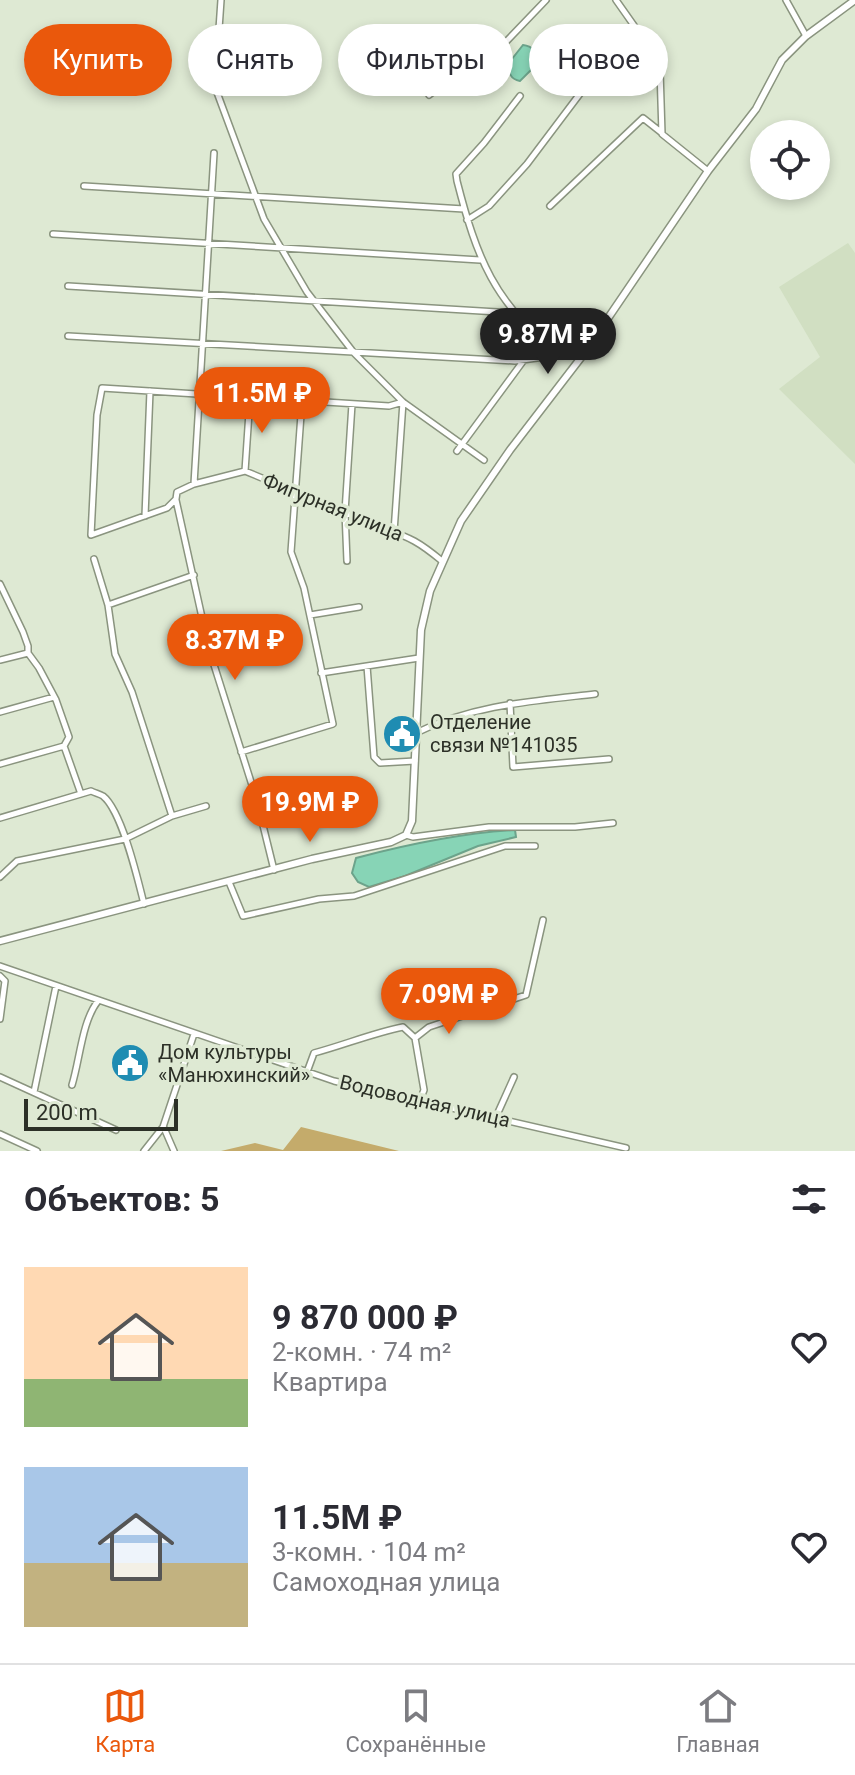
<!DOCTYPE html>
<html lang="ru">
<meta charset="utf-8">
<style>
:root{--surface:#fff;--page:#f7f7f7;--text:#2b2b33;--muted:#7c7c81;--line:#e1e1e2;--accent:#ea580c}
body{margin:0;font-family:Roboto,sans-serif;background:var(--page);color:var(--text);height:100vh;display:flex;flex-direction:column;font-size:30px;white-space:nowrap}
*{box-sizing:border-box;margin:0}
p{font-size:26px;color:var(--muted)}
.icon{flex:none;width:44px;height:44px;fill:none;stroke:currentColor;stroke-width:2;stroke-linecap:round;stroke-linejoin:round}
.map{position:relative;height:1151px;overflow:hidden}
.side{display:flex;flex-direction:column;background:var(--surface);flex:1}
.side>*{flex:none}
.guide{position:absolute;left:24px;top:24px;width:808px;height:72px;display:flex;gap:16px}
.controls{position:absolute;left:750px;top:120px;display:grid;gap:16px}
.controls a{display:grid;place-items:center;width:80px;height:80px;border-radius:50%;background:var(--surface);box-shadow:0 4px 12px #0003;font-size:40px}
.scale{position:absolute;left:24px;bottom:20px;width:154px;box-sizing:border-box;padding-left:8px;border:4px solid #2c3027;border-top:0;font-size:22px;line-height:28px;white-space:nowrap;color:#2c3027;-webkit-text-stroke:6px #dee9d3;paint-order:stroke}
.price{position:absolute;translate:-50% -68px;padding:0 18px;border-radius:28px;background:var(--accent);color:#fff;font-size:26px;line-height:52px;filter:drop-shadow(0 2px 4px #0008)}
.price::after{content:'';position:absolute;left:50%;top:48px;width:24px;height:18px;margin-left:-12px;background:inherit;clip-path:polygon(0 0,100% 0,50% 100%)}
.price.current{background:#222;color:#fff}
ul{padding:0;list-style:none}
li{display:flex;align-items:center;gap:24px;height:200px;padding:0 24px}
li span{display:grid;place-items:center;flex:none;width:224px;height:160px;border-radius:0px;color:#555}
li>.icon{margin-inline-start:auto}
span .icon{width:96px;height:96px;fill:#fffc;stroke-width:1}
li b{font-size:34px}
h2{display:flex;justify-content:space-between;align-items:center;height:96px;padding:0 24px;font-size:34px}
.pill{padding:0 28px;border-radius:36px;background:var(--surface);box-shadow:0 4px 12px #0003;font-size:28px;line-height:72px}
.pill.current{background:var(--accent);color:#fff}
.dock{display:flex;justify-content:space-around;align-items:center;height:112px;border-top:2px solid var(--line);background:var(--surface);font-size:22px;color:var(--muted)}
.dock a{display:grid;justify-items:center;gap:4px}
.dock .current{color:var(--accent)}
.map>svg:first-child{display:block}
.built{fill:#d1dfc2}
.forest{fill:#c4ab6b}
.water{fill:#87d4b6;stroke:#6ca38b;stroke-width:2}
.lines{fill:none;stroke-linecap:round;stroke-linejoin:round}
.minor-casing{stroke:#8a947f;stroke-width:8}
.tertiary-casing{stroke:#8a947f;stroke-width:9}
.minor{stroke:#fff;stroke-width:5}
.tertiary{stroke:#fff;stroke-width:6}
.labels{text-anchor:middle;stroke-width:7;stroke-linejoin:round;paint-order:stroke}
.street-label{font-size:20px;fill:#2c3027;stroke:#dee9d3}
.poi-label{font-size:20px;fill:#2c3027;stroke:#dee9d3;text-anchor:start}
</style>
<div class="map">
<svg width="855" height="1151" viewBox="0 0 855 1151">
<rect width="100%" height="100%" fill="#dee9d3"/>
<path class="built" d="M 848,243 L 855,253 L 855,464 L 779,389 L 820,357 L 779,287 Z"/>
<path class="forest" d="M 301,1127 L 399,1151 L 221,1151 L 255,1143 L 283,1150 Z"/>
<path class="water" d="M 523,45 C 531,46 540,52 539,62 L 520,81 C 510,79 509,73 508,64 Z
M 515,830 L 516,837 L 478,846 L 405,876 L 369,887 L 358,882 L 352,873 L 356,858 C 409,844 460,833 515,830 Z"/>
<g class="lines">
<defs>
<path id="minor" d="M 221,0 L 215,87 L 264,219 L 307,292 L 354,353 L 403,402 L 484,460
M 616,0 L 654,54 L 660,70 L 662,134 L 708,171
M 786,0 L 806,36
M 429,95 L 458,72 L 499,49 L 546,0
M 520,96 L 484,143 L 456,174 L 457,181 C 477,259 494,302 558,355
M 84,186 L 464,209
M 550,206 L 643,118 L 662,133
M 467,220 L 489,206 L 527,164 L 625,34 L 636,29
M 53,234 L 480,260
M 68,286 L 514,313
M 68,336 L 515,361 L 559,355 L 582,355
M 457,451 L 524,360
M 245,471 L 250,398
M 194,484 L 214,153
M 176,500 L 209,649 L 257,801 L 274,870
M 145,516 L 150,391
M 394,532 L 403,402 L 389,406 L 102,388 L 97,415 L 91,535 L 167,508 L 176,499 L 177,492 L 194,484 L 245,471 L 383,528 C 411,538 419,542 442,561
M 94,559 L 108,605 L 115,654 L 132,692 L 172,816
M 347,561 L 345,512 L 352,404
M 0,584 L 23,632 L 28,646 L 28,653 L 39,668 L 56,700 L 69,737 L 64,746 L 81,794
M 108,605 L 194,575
M 310,615 L 359,607
M 0,660 L 28,653
M 367,666 L 374,757 L 380,763 L 415,761
M 321,673 L 419,658
M 510,703 L 513,767 L 609,759
M 0,712 L 54,697
M 416,733 C 472,705 533,701 595,694
M 241,752 L 333,724 L 304,588 L 291,552 L 302,401
M 0,764 L 64,746
M 0,818 L 91,791 C 95,793 100,794 103,796 C 122,811 138,880 144,904
M 406,835 L 413,837 L 489,827 L 575,827 L 613,823
M 0,877 L 17,861 L 125,839 L 172,816 L 206,806
M 229,882 L 243,916 L 319,899 L 354,896 L 505,846 L 535,846
M 0,966 L 334,1081 L 626,1148
M 0,976 L 5,981 L 0,1019
M 307,1072 L 314,1053 C 344,1045 373,1033 403,1027 L 415,1038
M 0,1077 L 116,1130
M 72,1085 C 80,1059 82,1021 98,1001
M 34,1092 L 56,986
M 420,1100 L 424,1090 L 415,1038 L 429,1027 L 526,995 L 543,920
M 496,1117 L 514,1077
M 164,1128 L 174,1151
M 0,1134 L 37,1151
M 144,1151 L 163,1127 L 194,1034"/>
<path id="tertiary" d="M 0,941 L 312,859 L 391,842 L 406,835 L 412,821 L 421,630 L 430,591 L 461,521 L 510,450 L 583,355 L 708,171 L 756,109 L 782,60 L 806,36 L 855,0"/>
</defs>
<use href="#minor" class="minor-casing"/>
<use href="#tertiary" class="tertiary-casing"/>
<use href="#minor" class="minor"/>
<use href="#tertiary" class="tertiary"/>
</g>
<defs>
<symbol id="civic-disc" viewBox="-11 -11 22 22"><circle r="9.5" fill="#1f8cb2" stroke="#dee9d3"/><path d="M-.6-6.5H3V-4.5H.6V-3L4-1V1h2V6H-6V1h2V-1L-.6-3ZM-1.2 2.5V6h2.4V2.5Z" fill="#fff"/></symbol>
</defs>
<g fill-rule="evenodd">
<use href="#civic-disc" x="380" y="712" width="44" height="44"/>
<use href="#civic-disc" x="108" y="1041" width="44" height="44"/>
</g>
<g class="labels">
<g class="street-label">
<text transform="translate(333 507) rotate(22)" y="7">Фигурная улица</text>
<text transform="translate(425 1101) rotate(13)" y="7">Водоводная улица</text>
</g>
<g class="poi-label">
<text x="430" y="729">Отделение<tspan x="430" dy="23">связи №141035</tspan></text>
<text x="158" y="1059">Дом культуры<tspan x="158" dy="23">«Манюхинский»</tspan></text>
</g>
</g>
</svg>
<div class="controls">
<a><svg class="icon" aria-label="locate" viewBox="0 0 24 24"><circle cx="12" cy="12" r="6"/><path d="M12 2v4M12 18v4M2 12h4M18 12h4"/></svg></a>
</div>
<div class="scale">200 m</div>
<b class="price current" style="left:548px;top:376px">9.87M ₽</b>
<b class="price" style="left:262px;top:435px">11.5M ₽</b>
<b class="price" style="left:235px;top:682px">8.37M ₽</b>
<b class="price" style="left:310px;top:844px">19.9M ₽</b>
<b class="price" style="left:449px;top:1036px">7.09M ₽</b>
<div class="guide">
<a class="pill current">Купить</a>
<a class="pill">Снять</a>
<a class="pill">Фильтры</a>
<a class="pill">Новое</a>
</div>
</div>
<section class="side">
<h2>Объектов: 5<svg class="icon" aria-label="filters" viewBox="0 0 24 24"><path d="M4 7h16M4 17h16"/><circle cx="9" cy="7" r="2"/><circle cx="15" cy="17" r="2"/></svg></h2>
<ul>
<li><span style="background:linear-gradient(#ffd9b3 70%,#8fb573 0)"><svg class="icon" aria-label="home" viewBox="0 0 24 24"><path d="M3 11l9-7 9 7M6 9v11h12V9"/></svg></span><div><b>9 870 000 ₽</b><p>2-комн. · 74 m²</p><p>Квартира</p></div><svg class="icon" aria-label="heart" viewBox="0 0 24 24"><path d="M12 20l-8-8c-3-5 5-10 8-4 3-6 11-1 8 4z"/></svg></li>
<li><span style="background:linear-gradient(#a9c7e8 60%,#c2b280 0)"><svg class="icon" aria-label="home" viewBox="0 0 24 24"><path d="M3 11l9-7 9 7M6 9v11h12V9"/></svg></span><div><b>11.5M ₽</b><p>3-комн. · 104 m²</p><p>Самоходная улица</p></div><svg class="icon" aria-label="heart" viewBox="0 0 24 24"><path d="M12 20l-8-8c-3-5 5-10 8-4 3-6 11-1 8 4z"/></svg></li>
</ul>
</section>
<nav class="dock">
<a class="current"><svg class="icon" aria-label="map" viewBox="0 0 24 24"><path d="M3 6l6-2 6 2 6-2v14l-6 2-6-2-6 2zM9 4v14M15 6v14"/></svg>Карта</a>
<a><svg class="icon" aria-label="saved" viewBox="0 0 24 24"><path d="M7 4h10v16l-5-4-5 4z"/></svg>Сохранённые</a>
<a><svg class="icon" aria-label="home" viewBox="0 0 24 24"><path d="M3 11l9-7 9 7M6 9v11h12V9"/></svg>Главная</a>
</nav>
